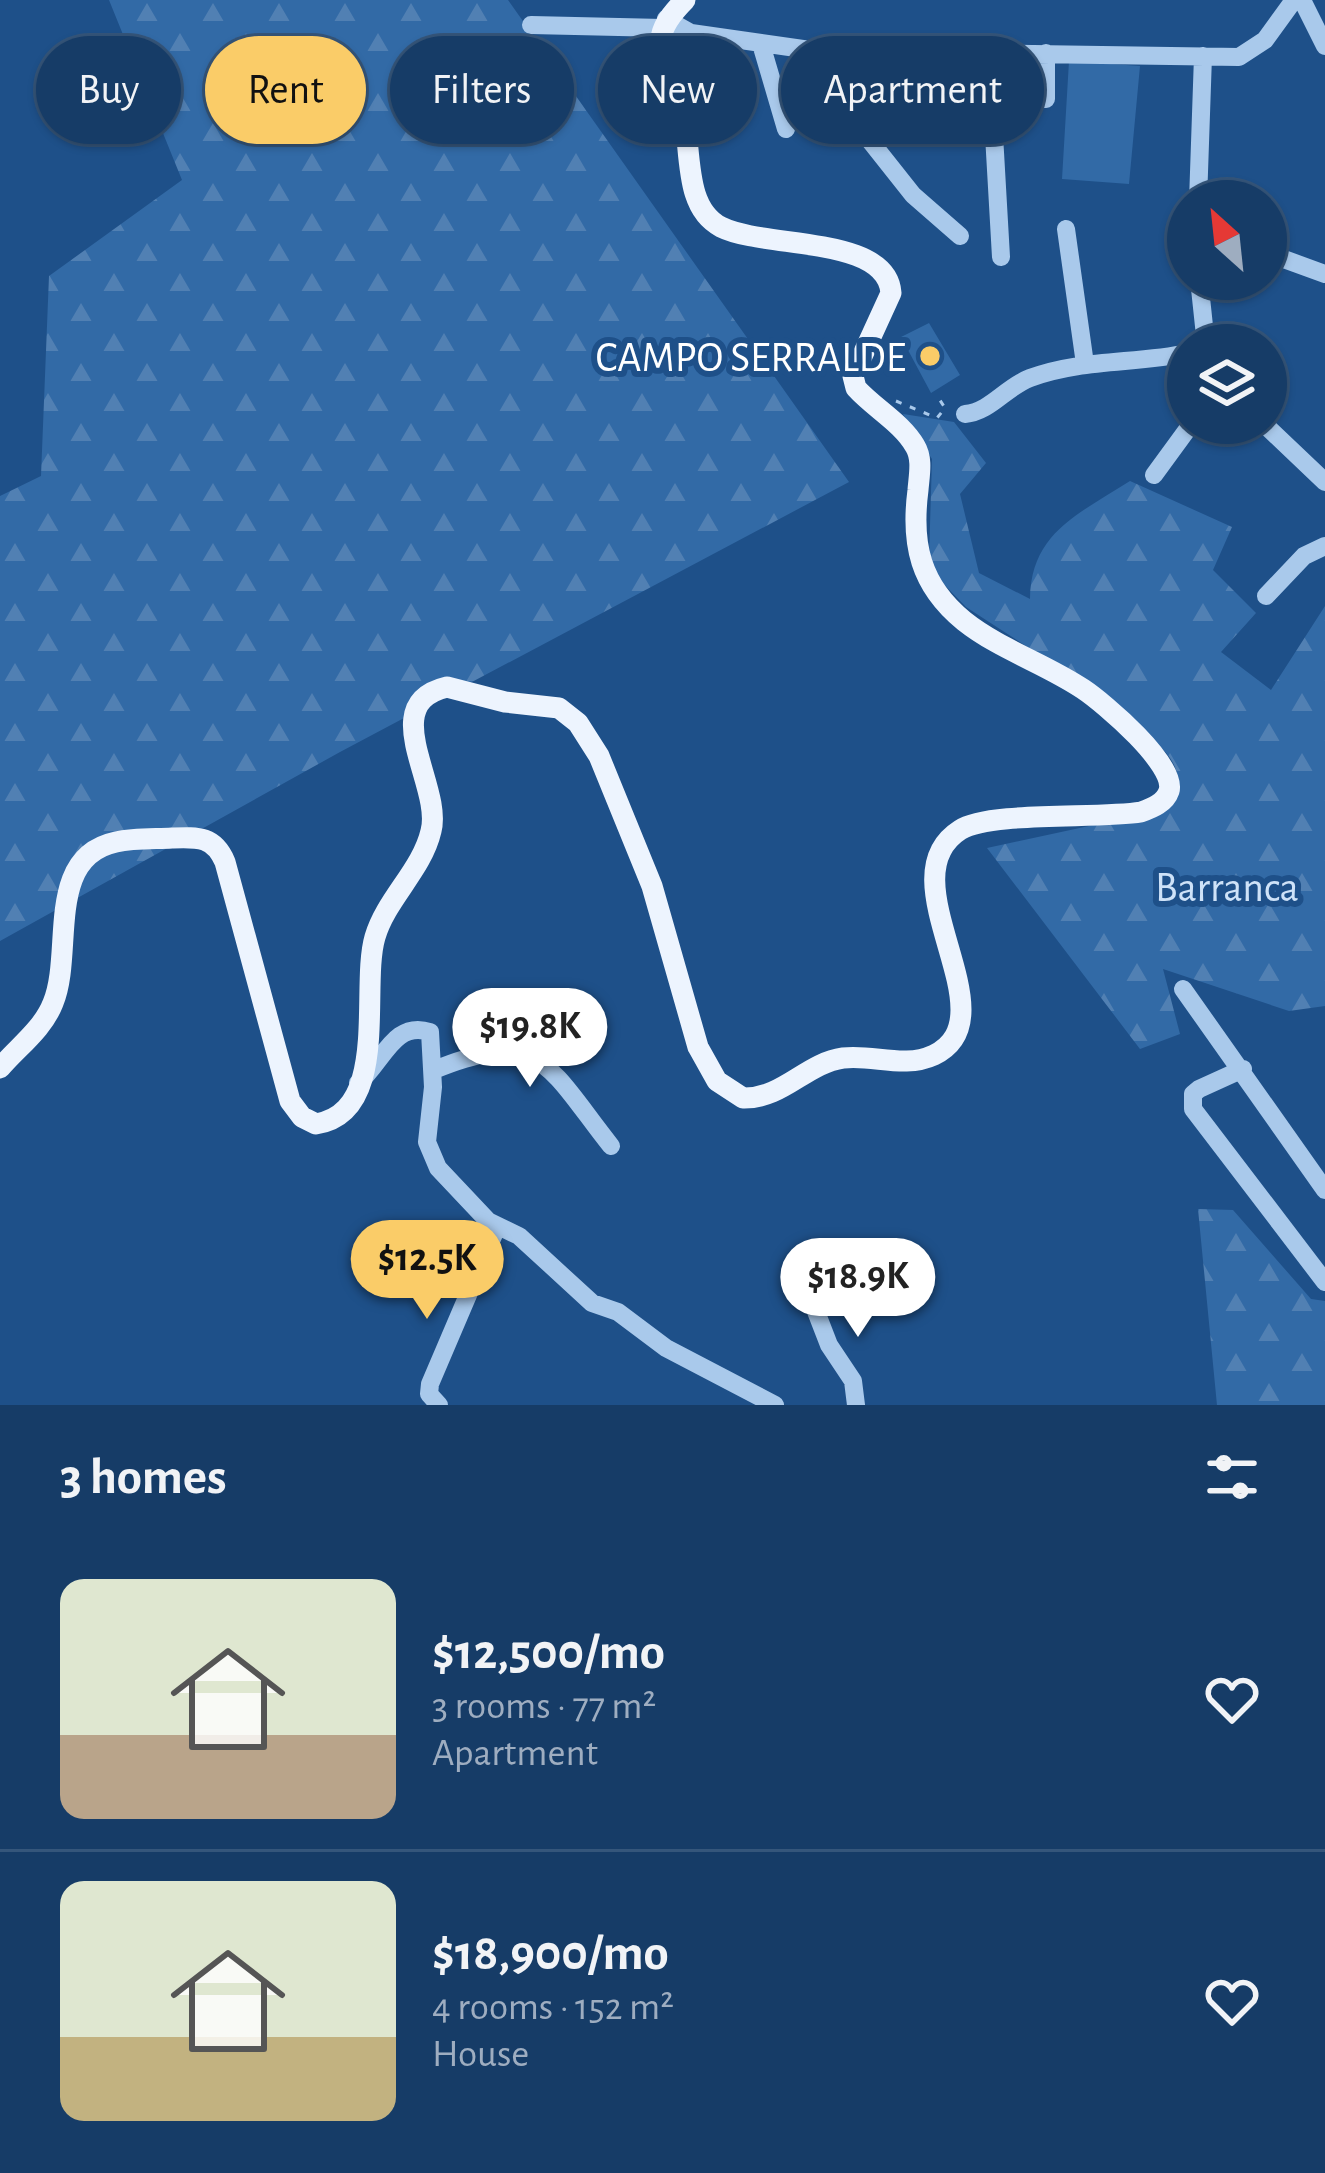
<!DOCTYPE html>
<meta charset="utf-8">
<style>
:root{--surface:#163c67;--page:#1f436d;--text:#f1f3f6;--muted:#9eadc0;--line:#35567b;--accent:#facc68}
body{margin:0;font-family:"Alegreya Sans",sans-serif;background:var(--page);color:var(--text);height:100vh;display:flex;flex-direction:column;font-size:45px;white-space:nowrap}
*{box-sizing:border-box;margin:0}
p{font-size:39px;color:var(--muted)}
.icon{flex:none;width:66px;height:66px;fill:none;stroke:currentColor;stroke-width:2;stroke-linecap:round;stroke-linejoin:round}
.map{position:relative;height:1405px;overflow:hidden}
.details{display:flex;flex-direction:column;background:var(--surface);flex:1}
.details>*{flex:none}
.top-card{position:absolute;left:36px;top:36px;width:1254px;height:108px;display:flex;gap:24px}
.needle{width:78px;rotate:333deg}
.fabs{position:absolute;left:1167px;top:180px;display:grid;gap:24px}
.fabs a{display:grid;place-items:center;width:120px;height:120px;border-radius:50%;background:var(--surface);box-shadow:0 3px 9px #0004,0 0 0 3px var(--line);font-size:60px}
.price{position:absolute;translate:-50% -102px;padding:0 27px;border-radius:42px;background:#fff;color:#222;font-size:39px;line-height:78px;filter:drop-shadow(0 3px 6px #0008)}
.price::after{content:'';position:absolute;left:50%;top:72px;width:36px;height:27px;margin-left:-18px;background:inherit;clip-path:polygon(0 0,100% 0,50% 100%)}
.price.active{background:var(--accent);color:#111}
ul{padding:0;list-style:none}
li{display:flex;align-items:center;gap:36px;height:300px;padding:0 60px}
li+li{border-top:3px solid var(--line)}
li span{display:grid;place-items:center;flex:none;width:336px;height:240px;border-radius:24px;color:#555}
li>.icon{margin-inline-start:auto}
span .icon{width:144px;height:144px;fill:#fffc;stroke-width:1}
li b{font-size:51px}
h2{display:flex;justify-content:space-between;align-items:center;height:144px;padding:0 60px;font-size:51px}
.pill{padding:0 42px;border-radius:54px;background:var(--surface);box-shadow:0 3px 9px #0004,0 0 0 3px var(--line);font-size:42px;line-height:108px}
.pill.active{background:var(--accent);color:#111}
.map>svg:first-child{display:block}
.green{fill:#326aa6}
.forest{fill:url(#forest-firs)}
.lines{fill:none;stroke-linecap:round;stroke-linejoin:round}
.path{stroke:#a9c9eb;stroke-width:3;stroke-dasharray:6 9;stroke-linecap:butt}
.minor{stroke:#a9c9eb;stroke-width:18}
.major{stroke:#edf4fe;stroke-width:21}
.poi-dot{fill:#facc68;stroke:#1e5089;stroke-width:4.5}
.labels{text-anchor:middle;stroke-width:12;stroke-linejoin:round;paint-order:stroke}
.poi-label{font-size:42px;fill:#fff;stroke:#1e5089;text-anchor:end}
.park-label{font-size:42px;fill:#cee2f8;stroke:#1e5089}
</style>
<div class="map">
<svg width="1325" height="1405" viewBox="0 0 1325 1405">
<defs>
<pattern id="forest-firs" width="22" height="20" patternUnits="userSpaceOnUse" patternTransform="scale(3)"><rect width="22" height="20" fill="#326aa6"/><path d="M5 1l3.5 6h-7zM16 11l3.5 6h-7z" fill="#5180b3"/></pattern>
</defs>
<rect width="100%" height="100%" fill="#1e5089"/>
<path class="green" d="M 1069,61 L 1140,66 L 1129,184 L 1062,179 Z
M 929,323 L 960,375 L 931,393 L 901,337 Z"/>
<path class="forest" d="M 109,0 L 508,0 L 849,482 L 340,752 L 0,941 L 0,496 L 41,476 L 49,276 L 182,180 Z
M 903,414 L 954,422 L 986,463 L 960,494 L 979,573 L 1030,599 C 1031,532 1079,514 1130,481 L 1232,527 L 1213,570 L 1256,613 L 1221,652 L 1271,690 L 1325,606 L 1325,1006 L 1289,1011 L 1163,969 L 1180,1034 L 1140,1049 L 987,848 L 1163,810 C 1188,788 1179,762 1156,743 L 1057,666 L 966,607 L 936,576 L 929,559 L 932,459 Z
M 1198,1209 L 1233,1210 L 1311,1299 L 1325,1301 L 1325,1405 L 1217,1405 Z"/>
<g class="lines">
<path class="path" d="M 896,401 L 937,418 L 945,408 L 936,394"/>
<path class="minor" d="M 1302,0 L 1325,46
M 666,19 L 691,33 L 817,51 L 1239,57 L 1265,40 L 1294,0
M 531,25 L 663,28
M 761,44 L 786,129
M 882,51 L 899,109
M 846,52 L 871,142 L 913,195 L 960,236
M 1198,201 L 1203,56
M 1266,221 L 1276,225 L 1276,253 L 1281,258 L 1325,274
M 1066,229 L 1085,364
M 1001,257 L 992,100 L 1046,99 L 1046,53
M 1199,279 L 1206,345
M 965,414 C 990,412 1006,387 1030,378 C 1081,359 1136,364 1188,353
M 1263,423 L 1325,482
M 1154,475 L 1192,423
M 1266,596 L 1304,556 L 1325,546
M 1183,989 L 1325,1190
M 1243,1069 L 1199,1089 L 1193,1094 L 1193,1109 L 1325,1282
M 434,1070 C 541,1026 549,1068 611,1146
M 358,1083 C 383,1063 393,1020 430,1032 L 433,1087 L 427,1142 L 438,1168 L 488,1221 L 519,1236 L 592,1303 L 618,1312 L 666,1348 L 775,1405
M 805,1283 L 829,1345 L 853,1381 L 856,1405
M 439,1405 L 429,1394 L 430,1384 L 497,1227"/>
<path class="major" d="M 0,1068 C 18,1047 43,1029 53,1003 C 74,953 44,857 116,842 C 134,838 154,839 172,838 C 198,837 214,836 225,862 L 290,1101 L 302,1117 L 316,1124 C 391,1112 360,988 375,937 C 386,899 422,870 431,831 C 443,786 375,704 447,687 L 505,702 L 559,708 L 578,723 L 599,756 L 652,886 L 698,1047 L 717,1081 L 743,1098 C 783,1099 806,1063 843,1058 C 873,1054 904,1069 934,1055 C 1014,1016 883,879 960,830 C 989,811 1099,819 1141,812 C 1152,808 1165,803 1169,791 C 1177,765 1104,703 1083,689 C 1046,664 999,649 964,621 C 920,585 911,544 918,490 C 919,476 923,459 915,446 C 902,423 874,408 856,388 L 853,376 L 891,293 C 887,235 765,249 721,227 C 677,204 696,132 677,91 C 659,49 649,36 685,0"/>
</g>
<circle class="poi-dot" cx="930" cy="356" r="12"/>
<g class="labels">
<g class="poi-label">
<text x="906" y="371">CAMPO SERRALDE</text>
</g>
<g class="park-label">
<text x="1227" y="901">Barranca</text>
</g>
</g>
</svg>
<div class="fabs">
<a><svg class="needle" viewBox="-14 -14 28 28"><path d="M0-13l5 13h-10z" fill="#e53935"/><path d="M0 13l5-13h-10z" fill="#9eadc0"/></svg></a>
<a><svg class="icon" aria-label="layers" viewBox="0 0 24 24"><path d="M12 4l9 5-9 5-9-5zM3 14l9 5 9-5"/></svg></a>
</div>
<b class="price" style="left:530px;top:1090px">$19.8K</b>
<b class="price active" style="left:427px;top:1322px">$12.5K</b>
<b class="price" style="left:858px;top:1340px">$18.9K</b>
<div class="top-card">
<a class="pill">Buy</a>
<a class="pill active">Rent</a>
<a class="pill">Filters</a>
<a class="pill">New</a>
<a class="pill">Apartment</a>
</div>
</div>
<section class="details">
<h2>3 homes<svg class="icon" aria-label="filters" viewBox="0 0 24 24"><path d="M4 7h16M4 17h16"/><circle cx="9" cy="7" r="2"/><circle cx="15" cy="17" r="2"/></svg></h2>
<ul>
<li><span style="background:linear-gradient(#dfe7d0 65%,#b9a48a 0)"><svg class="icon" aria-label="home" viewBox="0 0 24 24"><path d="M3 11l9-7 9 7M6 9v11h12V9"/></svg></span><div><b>$12,500/mo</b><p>3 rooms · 77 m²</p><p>Apartment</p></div><svg class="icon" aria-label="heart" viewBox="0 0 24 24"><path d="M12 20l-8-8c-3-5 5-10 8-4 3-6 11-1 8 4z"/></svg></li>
<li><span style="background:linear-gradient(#dfe7d0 65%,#c2b280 0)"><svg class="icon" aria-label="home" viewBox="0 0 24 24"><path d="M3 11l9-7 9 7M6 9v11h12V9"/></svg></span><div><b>$18,900/mo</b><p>4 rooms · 152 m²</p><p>House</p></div><svg class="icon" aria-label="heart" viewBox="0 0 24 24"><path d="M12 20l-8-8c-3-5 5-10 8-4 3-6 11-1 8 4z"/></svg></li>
</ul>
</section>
